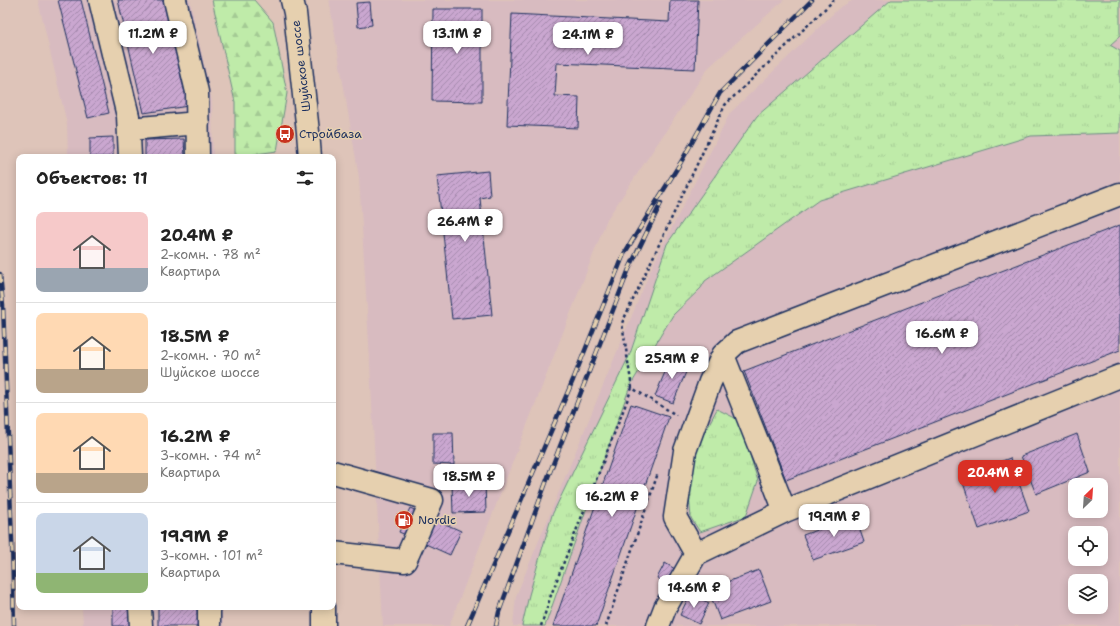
<!DOCTYPE html>
<html lang="ru">
<meta charset="utf-8">
<style>
:root{--surface:#fff;--page:#f6f6f6;--text:#222;--muted:#767676;--line:#e0e0e0;--accent:#d93025}
body{margin:0;font-family:"Shantell Sans",sans-serif;background:var(--page);color:var(--text);height:100vh;display:flex;flex-direction:column;font-size:15px;white-space:nowrap}
*{box-sizing:border-box;margin:0}
p{font-size:13px;color:var(--muted)}
.icon{flex:none;width:22px;height:22px;fill:none;stroke:currentColor;stroke-width:2;stroke-linecap:round;stroke-linejoin:round}
.map{position:relative;flex:1;overflow:hidden}
.details{position:absolute;left:16px;top:154px;width:320px;height:456px;display:flex;flex-direction:column;background:var(--surface);border-radius:8px;box-shadow:0 2px 10px #0003}
.details>*{flex:none}
.needle{width:26px;rotate:25deg}
.fabs{position:absolute;left:1068px;top:478px;display:grid;gap:8px}
.fabs a{display:grid;place-items:center;width:40px;height:40px;border-radius:8px;background:var(--surface);box-shadow:0 2px 10px #0003;font-size:20px}
.price{position:absolute;translate:-50% -34px;padding:0 9px;border-radius:8px;background:#fff;color:#222;font-size:13px;line-height:26px;filter:drop-shadow(0 1px 2px #0008)}
.price::after{content:'';position:absolute;left:50%;top:24px;width:12px;height:9px;margin-left:-6px;background:inherit;clip-path:polygon(0 0,100% 0,50% 100%)}
.price.current{background:var(--accent);color:#fff}
ul{padding:0;list-style:none}
li{display:flex;align-items:center;gap:12px;height:100px;padding:0 20px}
li+li{border-top:1px solid var(--line)}
li span{display:grid;place-items:center;flex:none;width:112px;height:80px;border-radius:8px;color:#555}
li>.icon{margin-inline-start:auto}
span .icon{width:48px;height:48px;fill:#fffc;stroke-width:1}
li b{font-size:17px}
h2{display:flex;justify-content:space-between;align-items:center;height:48px;padding:0 20px;font-size:17px}
.map>svg:first-child{display:block}
.built{fill:#d8bbc0;fill-rule:evenodd}
.grass{fill:url(#grass-tufts);stroke:#6d8d84}
.forest{fill:url(#forest-firs);stroke:#6d8d84}
.building{fill:url(#building-hatch);stroke:#1b2f5e}
.lines{fill:none;stroke-linecap:round;stroke-linejoin:round}
.minor-casing{stroke:#1b2f5e;stroke-width:25}
.major-casing{stroke:#1b2f5e;stroke-width:25}
.path{stroke:#1b2f5e;stroke-width:2.5;stroke-dasharray:3 3;stroke-linecap:butt}
.minor{stroke:#e6d0af;stroke-width:22}
.major{stroke:#e6d0af;stroke-width:22}
.rail-casing{stroke:#1b2f5e;stroke-width:4.5}
.rail{stroke:#e6d0af;stroke-width:3;stroke-dasharray:9;stroke-linecap:butt}
.labels{text-anchor:middle;stroke-width:3;stroke-linejoin:round;paint-order:stroke}
.street-label{font-size:12px;fill:#1b2f5e;stroke:#e6d0af}
.poi-label{font-size:12px;fill:#1b2f5e;stroke:#e6d0af;text-anchor:start}
</style>
<div class="map">
<svg width="1120" height="626" viewBox="0 0 1120 626">
<defs>
<pattern id="grass-tufts" width="24" height="20" patternUnits="userSpaceOnUse"><rect width="24" height="20" fill="#bfeba9"/><path d="M3 7l-1-3M5 7V3M7 7l1-3M15 17l-1-3M17 17v-4M19 17l1-3" fill="none" stroke="#a4ca94"/></pattern>
<pattern id="forest-firs" width="22" height="20" patternUnits="userSpaceOnUse"><rect width="22" height="20" fill="#bfeba9"/><path d="M5 1l3.5 6h-7zM16 11l3.5 6h-7z" fill="#a4ca94"/></pattern>
<pattern id="building-hatch" width="6" height="6" patternUnits="userSpaceOnUse"><rect width="6" height="6" fill="#caa7d0"/><path d="M-1 1l2-2M0 6l6-6M5 7l2-2" fill="none" stroke="#a388ac"/></pattern>
</defs>
<rect width="100%" height="100%" fill="#dec4b9"/>
<filter id="ink" filterUnits="userSpaceOnUse"><feTurbulence type="fractalNoise" baseFrequency=".025" numOctaves="2"/><feDisplacementMap in="SourceGraphic" scale="8" xChannelSelector="R" yChannelSelector="G"/><feConvolveMatrix kernelMatrix="1 2 1 2 8 2 1 2 1" color-interpolation-filters="sRGB"/></filter>
<g filter="url(#ink)">
<path class="built" d="M 38,0 L 190,0 L 212,101 L 213,157 L 68,157 L 67,124 Z
M 329,0 L 784,0 L 708,68 L 607,219 L 449,626 L 383,626 L 369,343 L 359,177 Z
M 853,0 L 1120,0 L 1120,626 L 513,626 L 516,596 L 652,267 L 730,113 L 839,8 ZM 1075,485 L 1101,485 L 1101,511 L 1075,511 ZM 1075,533 L 1101,533 L 1101,559 L 1075,559 ZM 1075,581 L 1101,581 L 1101,607 L 1075,607 Z
M 82,607 L 222,607 L 223,626 L 83,626 Z"/>
<path class="grass" d="M 891,0 L 1120,0 L 1120,36 L 1110,45 L 1120,51 L 1120,133 L 1031,136 L 819,200 L 705,281 L 701,288 L 673,315 L 630,386 L 545,626 L 522,626 L 529,595 L 552,515 L 630,354 L 667,244 L 757,116 Z
M 717,409 L 739,420 L 758,481 L 746,516 L 700,532 L 691,518 L 688,484 L 699,443 Z"/>
<path class="forest" d="M 212,0 L 254,0 L 273,22 L 287,93 L 277,151 L 235,157 L 235,102 Z"/>
<path class="building" d="M 58,0 L 81,0 L 109,113 L 88,118 Z
M 118,0 L 164,0 L 188,106 L 144,113 Z
M 670,0 L 698,0 L 695,69 L 557,63 L 555,96 L 579,97 L 578,128 L 507,125 L 512,14 L 669,22 Z
M 370,2 L 372,25 L 358,27 L 356,3 Z
M 433,9 L 482,9 L 482,102 L 432,101 Z
M 113,137 L 113,157 L 90,157 L 90,138 Z
M 184,139 L 185,157 L 145,157 L 145,140 Z
M 488,171 L 490,196 L 480,198 L 492,315 L 452,319 L 437,176 Z
M 1120,225 L 1120,350 L 786,480 L 744,371 Z
M 671,358 L 689,365 L 673,403 L 655,396 Z
M 631,404 L 669,417 L 596,626 L 553,626 Z
M 433,433 L 453,433 L 454,465 L 433,464 Z
M 1077,434 L 1090,472 L 1036,494 L 1021,456 Z
M 1010,458 L 1029,511 L 979,529 L 961,477 Z
M 485,482 L 486,512 L 453,513 L 452,484 Z
M 410,508 L 461,531 L 450,555 L 399,532 Z
M 855,516 L 864,542 L 813,560 L 803,535 Z
M 665,563 L 675,569 L 667,583 L 657,578 Z
M 759,570 L 771,601 L 720,620 L 708,589 Z
M 690,594 L 709,603 L 699,624 L 680,615 Z
M 113,607 L 133,607 L 134,626 L 113,626 Z
M 158,607 L 197,607 L 198,626 L 158,626 Z"/>
<g class="lines">
<defs>
<path id="minor" d="M 100,0 L 128,116 L 130,157
M 175,0 L 197,92 L 198,157
M 129,129 L 198,123
M 723,355 L 785,511
M 333,472 L 432,500 L 405,561 L 333,553
M 696,554 L 675,517 L 685,451 L 710,382 L 723,355 L 737,342 L 1120,194
M 140,607 L 141,626
M 209,607 L 209,626
M 658,626 L 665,608 L 696,554 L 785,511 L 1120,376"/>
<path id="major" d="M 292,0 L 295,13 L 308,132 L 310,157
M 324,607 L 324,626"/>
</defs>
<use href="#minor" class="minor-casing"/>
<use href="#major" class="major-casing"/>
<path class="path" d="M 632,388 L 622,323 L 725,105 L 834,0
M 541,626 L 551,595 L 632,388 L 676,415
M 606,626 L 658,473"/>
<use href="#minor" class="minor"/>
<use href="#major" class="major"/>
<defs>
<path id="rail" d="M 0,274 L 3,305 L 12,541 L 14,626
M 467,626 L 573,380 L 624,254 L 681,162 L 720,93 L 812,0
M 496,626 L 499,612 L 548,477 L 629,269 L 661,203"/>
</defs>
<use href="#rail" class="rail-casing"/>
<use href="#rail" class="rail"/>
</g>
</g>
<defs>
<symbol id="bus-disc" viewBox="-11 -11 22 22"><circle r="9.5" fill="#c8321e" stroke="#e6d0af"/><path d="M-5-6H5V4H4V6H2V4H-2V6H-4V4H-5ZM-3.5-4V0h7V-4ZM-3.5 1.2v1.5H-2V1.2ZM2 1.2v1.5H3.5V1.2Z" fill="#fff"/></symbol>
<symbol id="fuel-disc" viewBox="-11 -11 22 22"><circle r="9.5" fill="#c8321e" stroke="#e6d0af"/><path d="M-5.5-6h7V0h2V4h1.3V-2.5L3-4.5l.8-.8L6-3V5H2.5V1h-1V6h-7ZM-4.2-4.7v3.2H.2V-4.7Z" fill="#fff"/></symbol>
</defs>
<g fill-rule="evenodd">
<use href="#bus-disc" x="274" y="123" width="22" height="22"/>
<use href="#fuel-disc" x="393" y="509" width="22" height="22"/>
</g>
<g class="labels">
<g class="street-label">
<text transform="translate(301 66) rotate(-97)" y="4">Шуйское шоссе</text>
</g>
<g class="poi-label">
<text x="299" y="138">Стройбаза</text>
<text x="418" y="524">Nordic</text>
</g>
</g>
</svg>
<div class="fabs">
<a><svg class="needle" viewBox="-14 -14 28 28"><path d="M0-13l5 13h-10z" fill="#e53935"/><path d="M0 13l5-13h-10z" fill="#767676"/></svg></a>
<a><svg class="icon" aria-label="locate" viewBox="0 0 24 24"><circle cx="12" cy="12" r="6"/><path d="M12 2v4M12 18v4M2 12h4M18 12h4"/></svg></a>
<a><svg class="icon" aria-label="layers" viewBox="0 0 24 24"><path d="M12 4l9 5-9 5-9-5zM3 14l9 5 9-5"/></svg></a>
</div>
<b class="price" style="left:153px;top:55px">11.2M ₽</b>
<b class="price" style="left:457px;top:55px">13.1M ₽</b>
<b class="price" style="left:588px;top:56px">24.1M ₽</b>
<b class="price" style="left:465px;top:243px">26.4M ₽</b>
<b class="price" style="left:942px;top:355px">16.6M ₽</b>
<b class="price" style="left:672px;top:380px">25.9M ₽</b>
<b class="price current" style="left:995px;top:494px">20.4M ₽</b>
<b class="price" style="left:469px;top:498px">18.5M ₽</b>
<b class="price" style="left:612px;top:518px">16.2M ₽</b>
<b class="price" style="left:834px;top:538px">19.9M ₽</b>
<b class="price" style="left:694px;top:609px">14.6M ₽</b>
<section class="details">
<h2>Объектов: 11<svg class="icon" aria-label="filters" viewBox="0 0 24 24"><path d="M4 7h16M4 17h16"/><circle cx="9" cy="7" r="2"/><circle cx="15" cy="17" r="2"/></svg></h2>
<ul>
<li><span style="background:linear-gradient(#f6c9c9 70%,#9aa5b1 0)"><svg class="icon" aria-label="home" viewBox="0 0 24 24"><path d="M3 11l9-7 9 7M6 9v11h12V9"/></svg></span><div><b>20.4M ₽</b><p>2-комн. · 78 m²</p><p>Квартира</p></div></li>
<li><span style="background:linear-gradient(#ffd9b3 70%,#b9a48a 0)"><svg class="icon" aria-label="home" viewBox="0 0 24 24"><path d="M3 11l9-7 9 7M6 9v11h12V9"/></svg></span><div><b>18.5M ₽</b><p>2-комн. · 70 m²</p><p>Шуйское шоссе</p></div></li>
<li><span style="background:linear-gradient(#ffd9b3 75%,#b9a48a 0)"><svg class="icon" aria-label="home" viewBox="0 0 24 24"><path d="M3 11l9-7 9 7M6 9v11h12V9"/></svg></span><div><b>16.2M ₽</b><p>3-комн. · 74 m²</p><p>Квартира</p></div></li>
<li><span style="background:linear-gradient(#c9d6e8 75%,#8fb573 0)"><svg class="icon" aria-label="home" viewBox="0 0 24 24"><path d="M3 11l9-7 9 7M6 9v11h12V9"/></svg></span><div><b>19.9M ₽</b><p>3-комн. · 101 m²</p><p>Квартира</p></div></li>
</ul>
</section>
</div>
